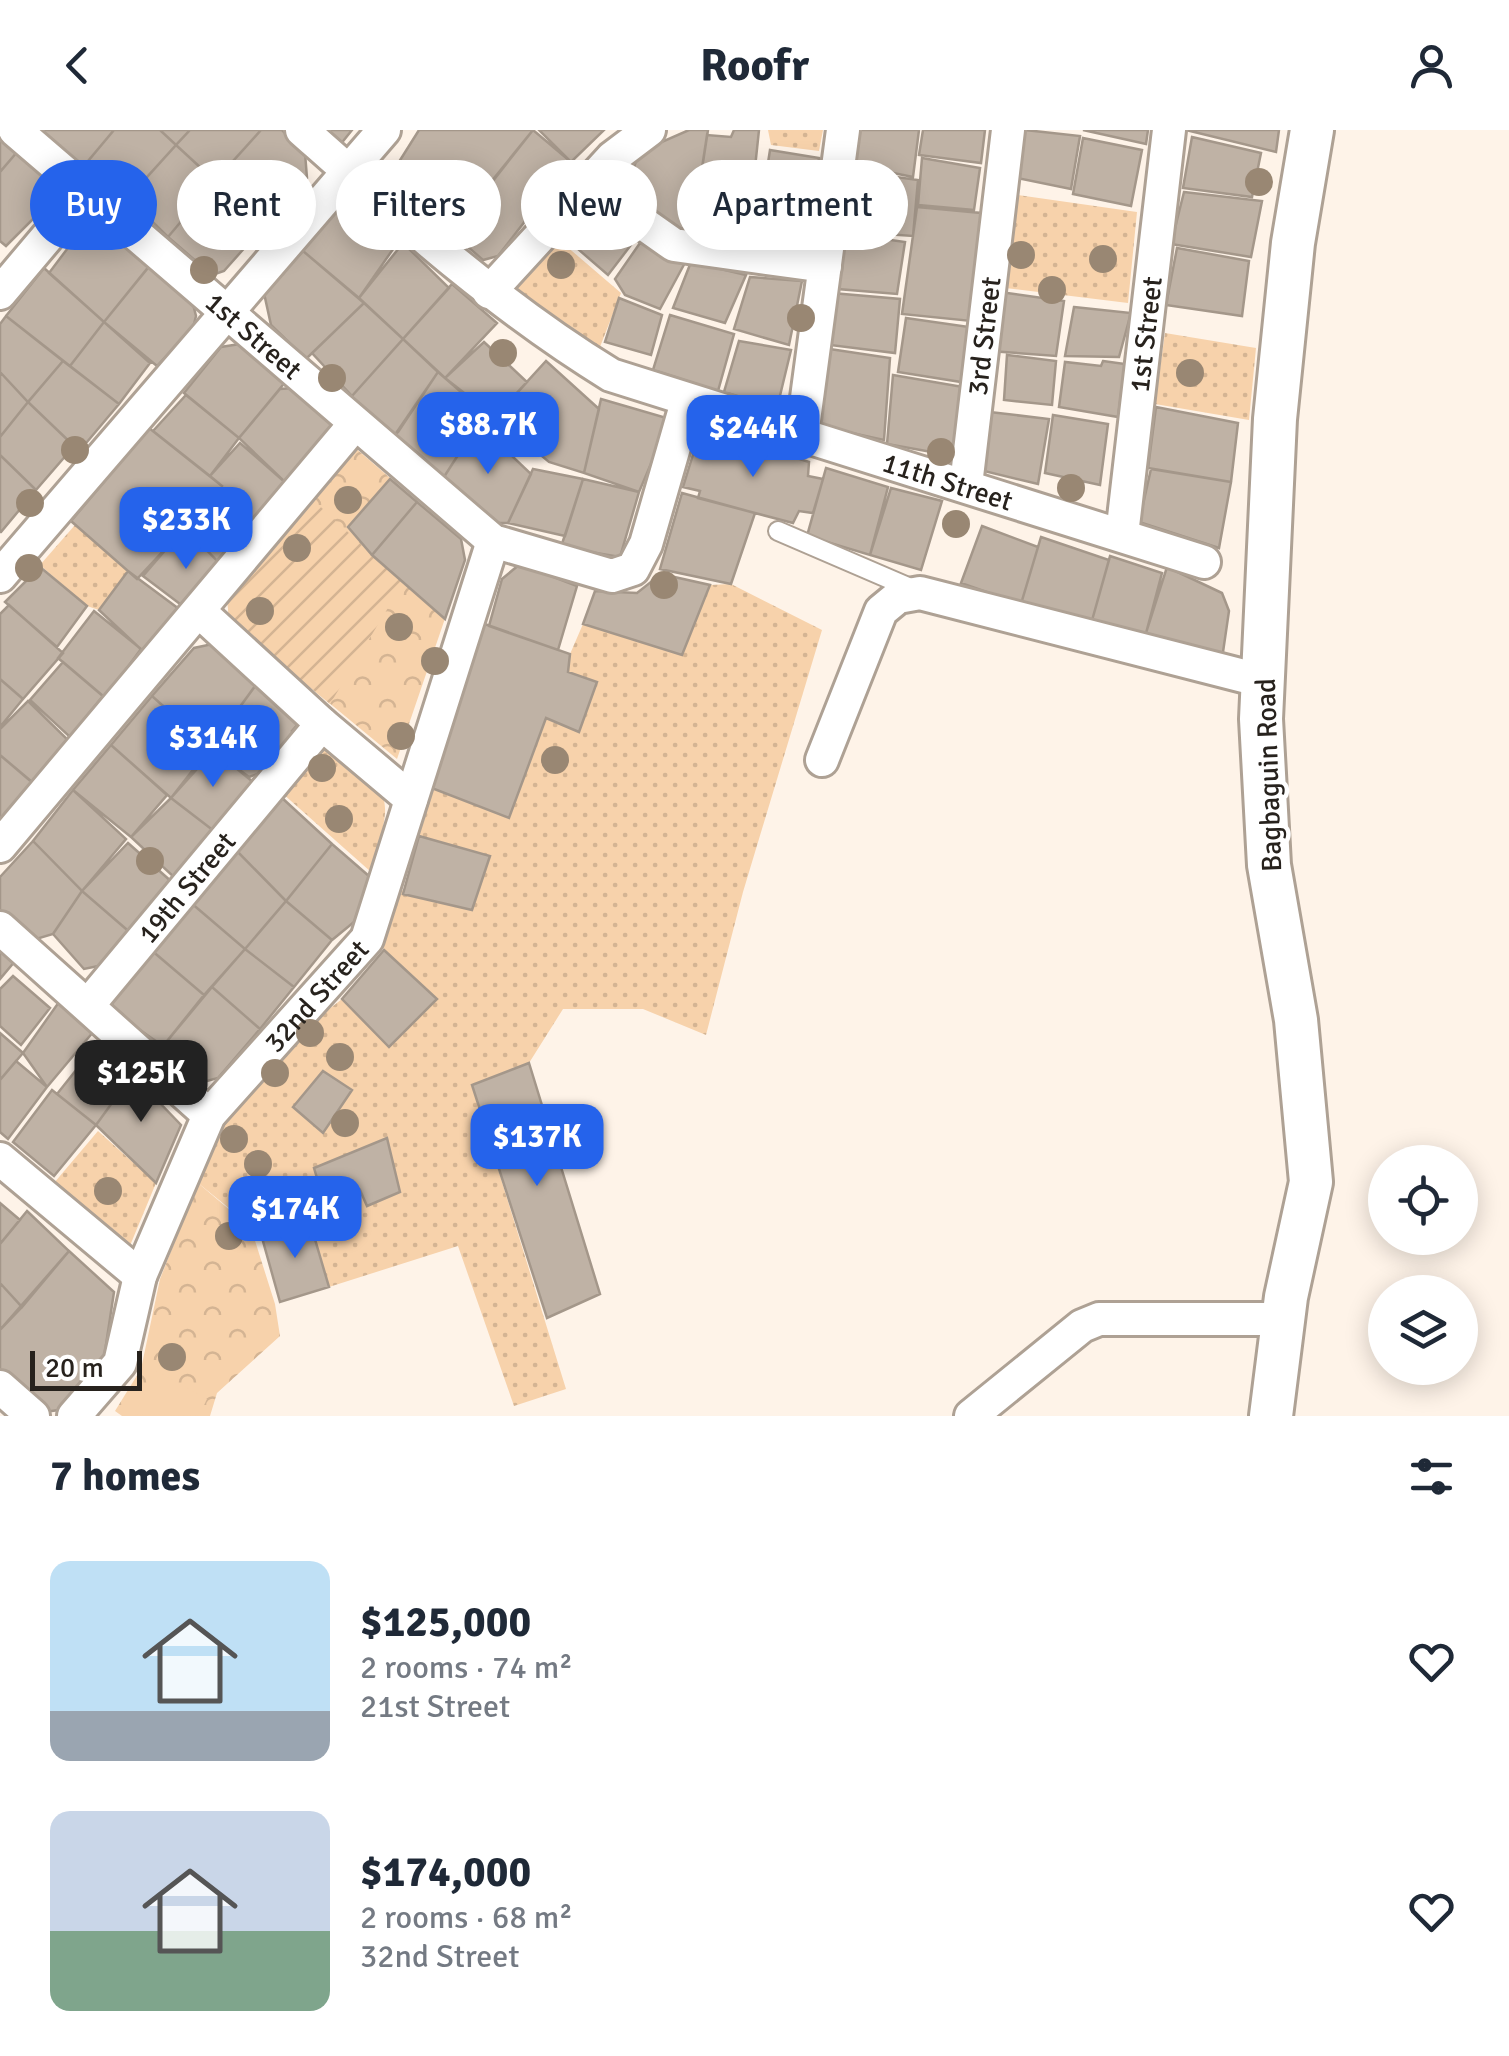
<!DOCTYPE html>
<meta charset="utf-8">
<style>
:root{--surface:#fff;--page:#f2f2f3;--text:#1f2937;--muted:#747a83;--accent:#2563eb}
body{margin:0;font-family:Signika,sans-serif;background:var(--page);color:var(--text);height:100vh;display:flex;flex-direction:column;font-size:38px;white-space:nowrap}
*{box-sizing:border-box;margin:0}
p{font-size:32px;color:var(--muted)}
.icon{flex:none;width:55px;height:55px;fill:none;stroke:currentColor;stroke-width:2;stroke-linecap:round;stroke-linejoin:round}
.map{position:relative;height:1286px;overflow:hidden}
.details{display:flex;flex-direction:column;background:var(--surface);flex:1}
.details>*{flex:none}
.hud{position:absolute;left:30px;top:30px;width:1000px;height:90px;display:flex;gap:20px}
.controls{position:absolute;left:1368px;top:1015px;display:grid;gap:20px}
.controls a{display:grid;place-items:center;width:110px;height:110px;border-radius:50%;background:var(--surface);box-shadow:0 5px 25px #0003;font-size:50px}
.scale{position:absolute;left:30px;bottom:25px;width:112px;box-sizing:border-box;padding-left:10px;border:5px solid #27221d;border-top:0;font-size:28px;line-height:35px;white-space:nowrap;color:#27221d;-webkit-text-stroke:8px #fff;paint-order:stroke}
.price{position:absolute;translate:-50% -85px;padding:0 22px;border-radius:20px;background:var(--accent);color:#fff;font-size:32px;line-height:65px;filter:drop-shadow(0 2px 5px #0008)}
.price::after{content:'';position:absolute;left:50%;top:60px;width:30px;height:22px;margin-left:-15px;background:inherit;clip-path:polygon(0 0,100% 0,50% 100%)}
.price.selected{background:#222;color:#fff}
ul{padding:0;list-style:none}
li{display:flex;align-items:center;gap:30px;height:250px;padding:0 50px}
li span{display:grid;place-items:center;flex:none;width:280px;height:200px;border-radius:20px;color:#555}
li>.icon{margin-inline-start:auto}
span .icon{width:120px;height:120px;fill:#fffc;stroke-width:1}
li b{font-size:42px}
h2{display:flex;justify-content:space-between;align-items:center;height:120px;padding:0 50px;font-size:42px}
.pill{padding:0 35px;border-radius:45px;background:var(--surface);box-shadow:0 5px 25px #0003;font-size:35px;line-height:90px}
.pill.selected{background:var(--accent);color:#fff}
header{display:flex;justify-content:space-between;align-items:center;height:130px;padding:0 50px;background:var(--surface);font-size:45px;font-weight:700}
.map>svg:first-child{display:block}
.grass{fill:url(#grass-dots)}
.forest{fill:url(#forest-crowns)}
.garden{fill:url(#garden-furrows)}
.pitch{fill:#f7d2ab}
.building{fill:#bfb2a5;stroke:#a4978a;stroke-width:2.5}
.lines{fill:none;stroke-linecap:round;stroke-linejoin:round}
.service-casing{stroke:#aea194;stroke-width:22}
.minor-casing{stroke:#aea194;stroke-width:38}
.tertiary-casing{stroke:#aea194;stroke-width:48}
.service{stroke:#fff;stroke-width:18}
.minor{stroke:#fff;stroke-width:32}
.tertiary{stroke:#fff;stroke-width:42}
.tree{fill:#998773}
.labels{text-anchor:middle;stroke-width:9;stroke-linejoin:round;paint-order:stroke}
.street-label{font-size:28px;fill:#27221d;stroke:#fff}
</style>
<header><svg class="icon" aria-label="back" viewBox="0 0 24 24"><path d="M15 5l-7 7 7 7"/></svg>Roofr<svg class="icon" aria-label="person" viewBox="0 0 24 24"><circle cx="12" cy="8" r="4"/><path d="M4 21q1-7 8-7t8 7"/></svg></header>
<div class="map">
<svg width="1509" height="1286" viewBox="0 0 1509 1286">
<defs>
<pattern id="grass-dots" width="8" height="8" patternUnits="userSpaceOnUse" patternTransform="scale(2.5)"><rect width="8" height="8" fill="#f7d2ab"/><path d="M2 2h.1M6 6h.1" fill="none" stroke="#d4b493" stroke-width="1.8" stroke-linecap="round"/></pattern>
<pattern id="forest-crowns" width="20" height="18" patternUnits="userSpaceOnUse" patternTransform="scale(2.5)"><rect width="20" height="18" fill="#f7d2ab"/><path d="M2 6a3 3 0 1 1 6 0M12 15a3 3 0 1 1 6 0" fill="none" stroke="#d4b493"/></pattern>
<pattern id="garden-furrows" width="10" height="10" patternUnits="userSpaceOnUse" patternTransform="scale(2.5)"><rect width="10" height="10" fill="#f7d2ab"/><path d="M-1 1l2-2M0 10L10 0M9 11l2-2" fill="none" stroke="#d4b493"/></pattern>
</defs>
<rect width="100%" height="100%" fill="#fef3e8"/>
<path class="grass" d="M 768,0 L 823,0 L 819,21 L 771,15 Z
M 1011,64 L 1137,82 L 1128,173 L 997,157 Z
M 558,109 L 621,163 L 598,222 L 509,162 Z
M 1165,203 L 1256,218 L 1249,290 L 1155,274 Z
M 75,395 L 128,441 L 99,480 L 87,476 L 40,435 Z
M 731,454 L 822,500 L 743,762 L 706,905 L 643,879 L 563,879 L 529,933 L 472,955 L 566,1259 L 514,1276 L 458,1116 L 329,1157 L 309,1089 L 261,1104 L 198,1053 L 220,993 L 311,893 L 342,869 L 389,916 L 437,870 L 384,820 L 380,809 L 393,764 L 490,726 L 419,706 L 429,657 L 509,688 L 546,588 L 579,601 L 597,553 L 568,542 L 570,524 L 583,494 L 681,525 L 710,455 Z
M 324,613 C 392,668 396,655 371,742 L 282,663 Z
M 98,1001 L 156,1053 L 129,1118 L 54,1053 Z"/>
<path class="forest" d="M 353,316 L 461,409 L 465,430 L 397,629 L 229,490 L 227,467 Z
M 198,1053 L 251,1098 L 275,1174 L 280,1206 L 217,1263 L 210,1286 L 122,1286 L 115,1281 L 141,1239 L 160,1149 Z"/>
<path class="garden" d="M 310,367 L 403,453 L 330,574 L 229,490 L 227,467 Z"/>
<path class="pitch" d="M 157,1241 L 207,1269 L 199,1286 L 134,1284 Z"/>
<path class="building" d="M 42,0 L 114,0 L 83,37 L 38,4 Z
M 114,0 L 160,0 L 176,15 L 128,68 L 83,37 Z
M 160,0 L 190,0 L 176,15 Z
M 190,0 L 261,0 L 215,51 L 176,15 Z
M 261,0 L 282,0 L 305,23 L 307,48 L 261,94 L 215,51 Z
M 323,0 L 352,0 L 340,15 Z
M 419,0 L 533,0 L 456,95 L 392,43 Z
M 533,0 L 571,32 L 498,126 L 483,130 L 452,103 Z
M 539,0 L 604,0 L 571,32 Z
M 689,0 L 708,0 L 693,97 L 677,99 L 645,82 L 628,58 L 636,31 L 657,14 Z
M 734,0 L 759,0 L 747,113 L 696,104 L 693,97 L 707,5 L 731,7 Z
M 851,0 L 919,0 L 913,47 L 844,33 Z
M 923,0 L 985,0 L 981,33 L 919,25 Z
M 1025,0 L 1080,6 L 1071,59 L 1017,48 Z
M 1083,0 L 1148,0 L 1146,14 Z
M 1186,0 L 1279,0 L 1276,22 Z
M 0,6 L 18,21 L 0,42 Z
M 1192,7 L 1261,23 L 1252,67 L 1183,58 Z
M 1083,8 L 1142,20 L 1131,76 L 1073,64 Z
M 176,15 L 215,51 L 168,107 L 128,68 Z
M 770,20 L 819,28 L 814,56 L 765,52 Z
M 18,21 L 52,52 L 54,68 L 6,116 L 0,111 L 0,42 Z
M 922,28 L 980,38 L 974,80 L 918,75 Z
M 846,40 L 918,50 L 913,106 L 841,101 Z
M 215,51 L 263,97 L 224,141 L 212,145 L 168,107 Z
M 759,54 L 823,61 L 813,122 L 752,114 Z
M 1184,62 L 1262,71 L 1251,127 L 1171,114 Z
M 602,64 L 637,107 L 608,145 L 563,106 Z
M 367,76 L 398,112 L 359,168 L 303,121 L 334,81 Z
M 917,77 L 981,83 L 971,191 L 902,184 Z
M 94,95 L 109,98 L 150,135 L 104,192 L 49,143 L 83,98 Z
M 842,103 L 905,112 L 897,164 L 838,159 Z
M 403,113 L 449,158 L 403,209 L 359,168 Z
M 640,113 L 687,129 L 660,179 L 625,165 L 615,149 Z
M 1177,118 L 1249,131 L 1242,186 L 1166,175 Z
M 303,121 L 364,173 L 306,229 L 271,195 L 264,163 Z
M 691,132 L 746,145 L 725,193 L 673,178 Z
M 152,133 L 193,174 L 196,186 L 193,198 L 157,236 L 104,192 Z
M 44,138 L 104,192 L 70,236 L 6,186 Z
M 750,147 L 802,151 L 789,215 L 734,199 Z
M 452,154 L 497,193 L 445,248 L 403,209 Z
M 1000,162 L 1064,171 L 1056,226 L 990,221 Z
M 832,163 L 900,169 L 895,223 L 830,215 Z
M 619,168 L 662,185 L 651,225 L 605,212 Z
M 364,173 L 403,209 L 352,266 L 312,223 Z
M 1074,177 L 1131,183 L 1119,227 L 1065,226 Z
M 670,185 L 734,204 L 718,261 L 653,240 Z
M 6,186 L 63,231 L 28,272 L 0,242 L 0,194 Z
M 906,188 L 969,197 L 961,252 L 898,242 Z
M 104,192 L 150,233 L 119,274 L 70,236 Z
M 403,209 L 438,242 L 398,302 L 385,311 L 343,276 Z
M 739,211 L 791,220 L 777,278 L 724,262 Z
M 484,212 L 527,252 L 495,287 L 445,248 Z
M 246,213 L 287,250 L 239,308 L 184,263 L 221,217 Z
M 823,218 L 890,228 L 884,310 L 824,297 L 816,287 Z
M 1007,225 L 1056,231 L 1052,275 L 1004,270 Z
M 63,231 L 119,274 L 87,312 L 74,316 L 28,272 Z
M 546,231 L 599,279 L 584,343 L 549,332 L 495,287 Z
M 1103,231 L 1125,234 L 1118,287 L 1059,277 L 1065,232 L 1101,236 Z
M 0,242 L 28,272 L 0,307 Z
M 438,242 L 476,275 L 478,294 L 442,350 L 392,309 Z
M 893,245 L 963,257 L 954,326 L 887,314 Z
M 293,258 L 334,295 L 287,354 L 239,308 L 280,259 Z
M 186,265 L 239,308 L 210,346 L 153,301 Z
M 601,269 L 670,289 L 639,362 L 584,343 Z
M 28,272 L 74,316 L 36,360 L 0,325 L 0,307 Z
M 1156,277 L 1238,293 L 1231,352 L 1148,338 Z
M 981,281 L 1049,289 L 1038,354 L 984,341 L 979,331 Z
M 1053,285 L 1108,294 L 1100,355 L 1045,343 Z
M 478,294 L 531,344 L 508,393 L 496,393 L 442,350 Z
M 149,298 L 222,356 L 188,401 L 181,402 L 137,449 L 71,391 Z
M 720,304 L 809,332 L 808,346 L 823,349 L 813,383 L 799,381 L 793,393 L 698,368 L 700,361 L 683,357 L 696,315 L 715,322 Z
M 240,313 L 287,354 L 257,400 L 215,366 L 222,356 L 210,346 Z
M 0,325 L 36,360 L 1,402 L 0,402 Z
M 826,338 L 888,357 L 870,425 L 807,406 Z
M 533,339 L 583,349 L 565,406 L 508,393 Z
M 1151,339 L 1231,352 L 1219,418 L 1139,392 Z
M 390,349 L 417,372 L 372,425 L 348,397 Z
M 583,349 L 639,362 L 620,427 L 561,417 Z
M 891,358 L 942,371 L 921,440 L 870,425 Z
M 682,363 L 755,383 L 731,454 L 660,439 Z
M 215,366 L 257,400 L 227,441 L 188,401 Z
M 417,372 L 461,409 L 465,430 L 445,489 L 372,425 Z
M 982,396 L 1038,417 L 1021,474 L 961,453 Z
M 188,401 L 227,441 L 192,483 L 143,446 L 181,402 Z
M 1041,407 L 1109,430 L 1091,494 L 1021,474 Z
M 1110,426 L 1162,443 L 1145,507 L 1091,494 Z
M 520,434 L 577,456 L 558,520 L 489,496 L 502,449 Z
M 40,437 L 87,476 L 57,517 L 5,472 Z
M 1167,437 L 1222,463 L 1229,481 L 1222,529 L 1144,509 Z
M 128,441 L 187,485 L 148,526 L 99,480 Z
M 661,444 L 710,455 L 682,525 L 583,494 L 595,461 L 637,463 Z
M 9,475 L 63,523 L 23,569 L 0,549 L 0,484 Z
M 94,481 L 141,519 L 105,568 L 58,528 Z
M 476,491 L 570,524 L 568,542 L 597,552 L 579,602 L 546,588 L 509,688 L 429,657 Z
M 217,513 L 258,552 L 210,618 L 152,566 L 194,518 Z
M 63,532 L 103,566 L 70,607 L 30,570 Z
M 0,549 L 23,569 L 0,597 Z
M 258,552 L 298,594 L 292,601 L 295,604 L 263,642 L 249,647 L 210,618 Z
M 152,566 L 210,618 L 171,668 L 111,615 Z
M 28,571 L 69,611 L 35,655 L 0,625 L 0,599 Z
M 111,615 L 167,665 L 131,707 L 73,660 Z
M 214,620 L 253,652 L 214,701 L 171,668 Z
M 0,625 L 32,652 L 1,688 L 0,687 Z
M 73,660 L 126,709 L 82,761 L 33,711 Z
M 281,667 L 332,714 L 286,771 L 233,717 Z
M 171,668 L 214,701 L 177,750 L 131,707 Z
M 419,706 L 490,726 L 472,780 L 403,764 Z
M 33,711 L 82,761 L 53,804 L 33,810 L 0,787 L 0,747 Z
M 128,713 L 182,761 L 140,811 L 82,761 Z
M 332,714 L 370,747 L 354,792 L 332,810 L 286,771 Z
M 233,717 L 286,771 L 245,819 L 190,772 Z
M 82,761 L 133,805 L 103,835 L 84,839 L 53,804 Z
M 286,771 L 332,810 L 294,857 L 245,819 Z
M 190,772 L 245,819 L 204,865 L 150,819 Z
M 0,816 L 16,830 L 0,849 Z
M 150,819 L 204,865 L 163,916 L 114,882 L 110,861 Z
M 245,819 L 294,857 L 260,899 L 212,857 Z
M 384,820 L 437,869 L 389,917 L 342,869 Z
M 13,846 L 50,878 L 21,915 L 0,896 L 0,859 Z
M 212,857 L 260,899 L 218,948 L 203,952 L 163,916 Z
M 59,872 L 94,901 L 47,957 L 23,923 Z
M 0,903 L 23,923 L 0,950 Z
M 100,910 L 136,940 L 96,995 L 57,964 Z
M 16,931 L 47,957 L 8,1009 L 0,1002 L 0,950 Z
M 529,933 L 600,1164 L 547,1188 L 472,955 Z
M 136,940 L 161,960 L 157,970 L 181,995 L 156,1053 L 96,995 Z
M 323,941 L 352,960 L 323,1003 L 293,977 Z
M 52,960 L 96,995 L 54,1046 L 13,1012 Z
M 387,1008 L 400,1062 L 367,1076 L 360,1060 L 326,1078 L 314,1038 Z
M 0,1073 L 20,1090 L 0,1114 Z
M 27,1081 L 69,1121 L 22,1177 L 0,1153 L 0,1114 Z
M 309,1089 L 329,1157 L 280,1172 L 261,1104 Z
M 69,1121 L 114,1162 L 104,1228 L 59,1280 L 44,1282 L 0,1240 L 0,1200 Z
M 0,1153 L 22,1177 L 0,1200 Z"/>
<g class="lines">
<defs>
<path id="service" d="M 778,401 L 915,460"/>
<g id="minor">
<path id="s1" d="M 15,0 L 493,411 L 612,446 L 633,439 L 646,414 L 687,272"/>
<path id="s2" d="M 302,0 C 401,88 498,176 611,245 L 1204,432"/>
<path d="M 600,42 L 637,89 L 674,115 L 825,136"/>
<path d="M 489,162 L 612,28 L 649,0"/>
<path d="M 0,163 L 86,61"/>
<path d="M 802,305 L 843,0"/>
<path id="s3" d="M 966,355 L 1008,0"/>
<path id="s4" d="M 1122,405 L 1169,0"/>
<path d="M 0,446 L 384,0"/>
<path d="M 201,483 L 322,594 L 411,669"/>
<path d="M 822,630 L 881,481 L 898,467 L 920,463 L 1263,551"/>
<path d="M 0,716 L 354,295"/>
<path d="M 0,798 L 209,985"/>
<path id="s5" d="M 89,874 L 322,594"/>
<path d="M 0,1029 L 140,1146"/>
<path d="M 0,1257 L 33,1286"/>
<path id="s6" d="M 74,1286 L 120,1233 L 140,1146 L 209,985 L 367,809 L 493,411"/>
<path d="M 971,1286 L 1082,1196 L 1099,1189 L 1283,1189"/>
</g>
<path id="tertiary" d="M 1271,1286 L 1286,1167 L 1311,1052 L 1296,890 L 1269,735 L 1261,589 L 1275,289 L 1293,113 L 1312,0"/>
</defs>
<use href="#service" class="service-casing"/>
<use href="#minor" class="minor-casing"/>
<use href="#tertiary" class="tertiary-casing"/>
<use href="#service" class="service"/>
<use href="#minor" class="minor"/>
<use href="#tertiary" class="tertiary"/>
</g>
<g class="tree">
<circle cx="1259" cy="52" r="14"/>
<circle cx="240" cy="71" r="14"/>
<circle cx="622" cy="100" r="14"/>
<circle cx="1021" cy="125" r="14"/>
<circle cx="1103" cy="129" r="14"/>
<circle cx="561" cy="135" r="14"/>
<circle cx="204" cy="140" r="14"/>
<circle cx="1052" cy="160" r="14"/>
<circle cx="801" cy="188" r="14"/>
<circle cx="503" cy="223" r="14"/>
<circle cx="1190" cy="243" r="14"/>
<circle cx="332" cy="248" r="14"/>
<circle cx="75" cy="320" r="14"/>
<circle cx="941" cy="322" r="14"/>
<circle cx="1071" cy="358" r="14"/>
<circle cx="348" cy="370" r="14"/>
<circle cx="30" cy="373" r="14"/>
<circle cx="956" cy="394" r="14"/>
<circle cx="297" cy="418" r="14"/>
<circle cx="29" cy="438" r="14"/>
<circle cx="664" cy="455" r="14"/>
<circle cx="260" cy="481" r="14"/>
<circle cx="399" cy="497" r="14"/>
<circle cx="435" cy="531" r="14"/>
<circle cx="401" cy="606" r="14"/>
<circle cx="555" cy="630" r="14"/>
<circle cx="322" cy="638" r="14"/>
<circle cx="339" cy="689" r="14"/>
<circle cx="150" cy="731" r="14"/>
<circle cx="310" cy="903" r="14"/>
<circle cx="340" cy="927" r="14"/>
<circle cx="275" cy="943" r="14"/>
<circle cx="345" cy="993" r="14"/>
<circle cx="234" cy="1009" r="14"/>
<circle cx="258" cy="1034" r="14"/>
<circle cx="108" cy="1061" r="14"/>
<circle cx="229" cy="1106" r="14"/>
<circle cx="172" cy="1227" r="14"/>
</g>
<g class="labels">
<g class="street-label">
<text dy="10" stroke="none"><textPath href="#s4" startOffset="202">1st Street</textPath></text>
<text dy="10" stroke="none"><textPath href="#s1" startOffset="315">1st Street</textPath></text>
<text dy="10" stroke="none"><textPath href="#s3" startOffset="150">3rd Street</textPath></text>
<text dy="10" stroke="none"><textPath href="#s2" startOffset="748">11th Street</textPath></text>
<text transform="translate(1268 645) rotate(-92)" y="10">Bagbaguin Road</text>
<text dy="10" stroke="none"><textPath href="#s5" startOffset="152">19th Street</textPath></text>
<text dy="10" stroke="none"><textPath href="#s6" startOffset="495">32nd Street</textPath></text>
</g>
</g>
</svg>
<div class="controls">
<a><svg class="icon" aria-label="locate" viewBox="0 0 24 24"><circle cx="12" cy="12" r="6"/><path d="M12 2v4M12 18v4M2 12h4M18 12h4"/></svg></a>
<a><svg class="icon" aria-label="layers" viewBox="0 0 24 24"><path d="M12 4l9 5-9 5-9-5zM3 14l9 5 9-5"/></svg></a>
</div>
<div class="scale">20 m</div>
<b class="price" style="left:488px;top:347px">$88.7K</b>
<b class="price" style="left:753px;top:350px">$244K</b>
<b class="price" style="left:186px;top:442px">$233K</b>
<b class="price" style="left:213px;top:660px">$314K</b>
<b class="price selected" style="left:141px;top:995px">$125K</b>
<b class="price" style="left:537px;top:1059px">$137K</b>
<b class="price" style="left:295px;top:1131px">$174K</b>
<div class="hud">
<a class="pill selected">Buy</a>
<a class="pill">Rent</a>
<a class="pill">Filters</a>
<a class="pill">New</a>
<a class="pill">Apartment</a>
</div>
</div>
<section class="details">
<h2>7 homes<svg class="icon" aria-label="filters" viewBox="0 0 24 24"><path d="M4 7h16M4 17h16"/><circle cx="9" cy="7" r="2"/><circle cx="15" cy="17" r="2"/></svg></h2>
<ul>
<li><span style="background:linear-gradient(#bfe0f5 75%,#9aa5b1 0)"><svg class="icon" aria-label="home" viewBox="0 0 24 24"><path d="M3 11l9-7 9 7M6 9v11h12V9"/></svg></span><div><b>$125,000</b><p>2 rooms · 74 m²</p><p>21st Street</p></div><svg class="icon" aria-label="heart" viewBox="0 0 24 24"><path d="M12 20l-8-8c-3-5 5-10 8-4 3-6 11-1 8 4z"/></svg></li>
<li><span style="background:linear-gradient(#c9d6e8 60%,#7fa58c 0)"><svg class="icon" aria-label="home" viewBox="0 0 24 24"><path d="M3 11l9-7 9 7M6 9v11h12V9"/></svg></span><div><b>$174,000</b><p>2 rooms · 68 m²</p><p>32nd Street</p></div><svg class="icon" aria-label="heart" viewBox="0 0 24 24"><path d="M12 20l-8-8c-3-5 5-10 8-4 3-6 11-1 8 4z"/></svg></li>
</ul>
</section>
